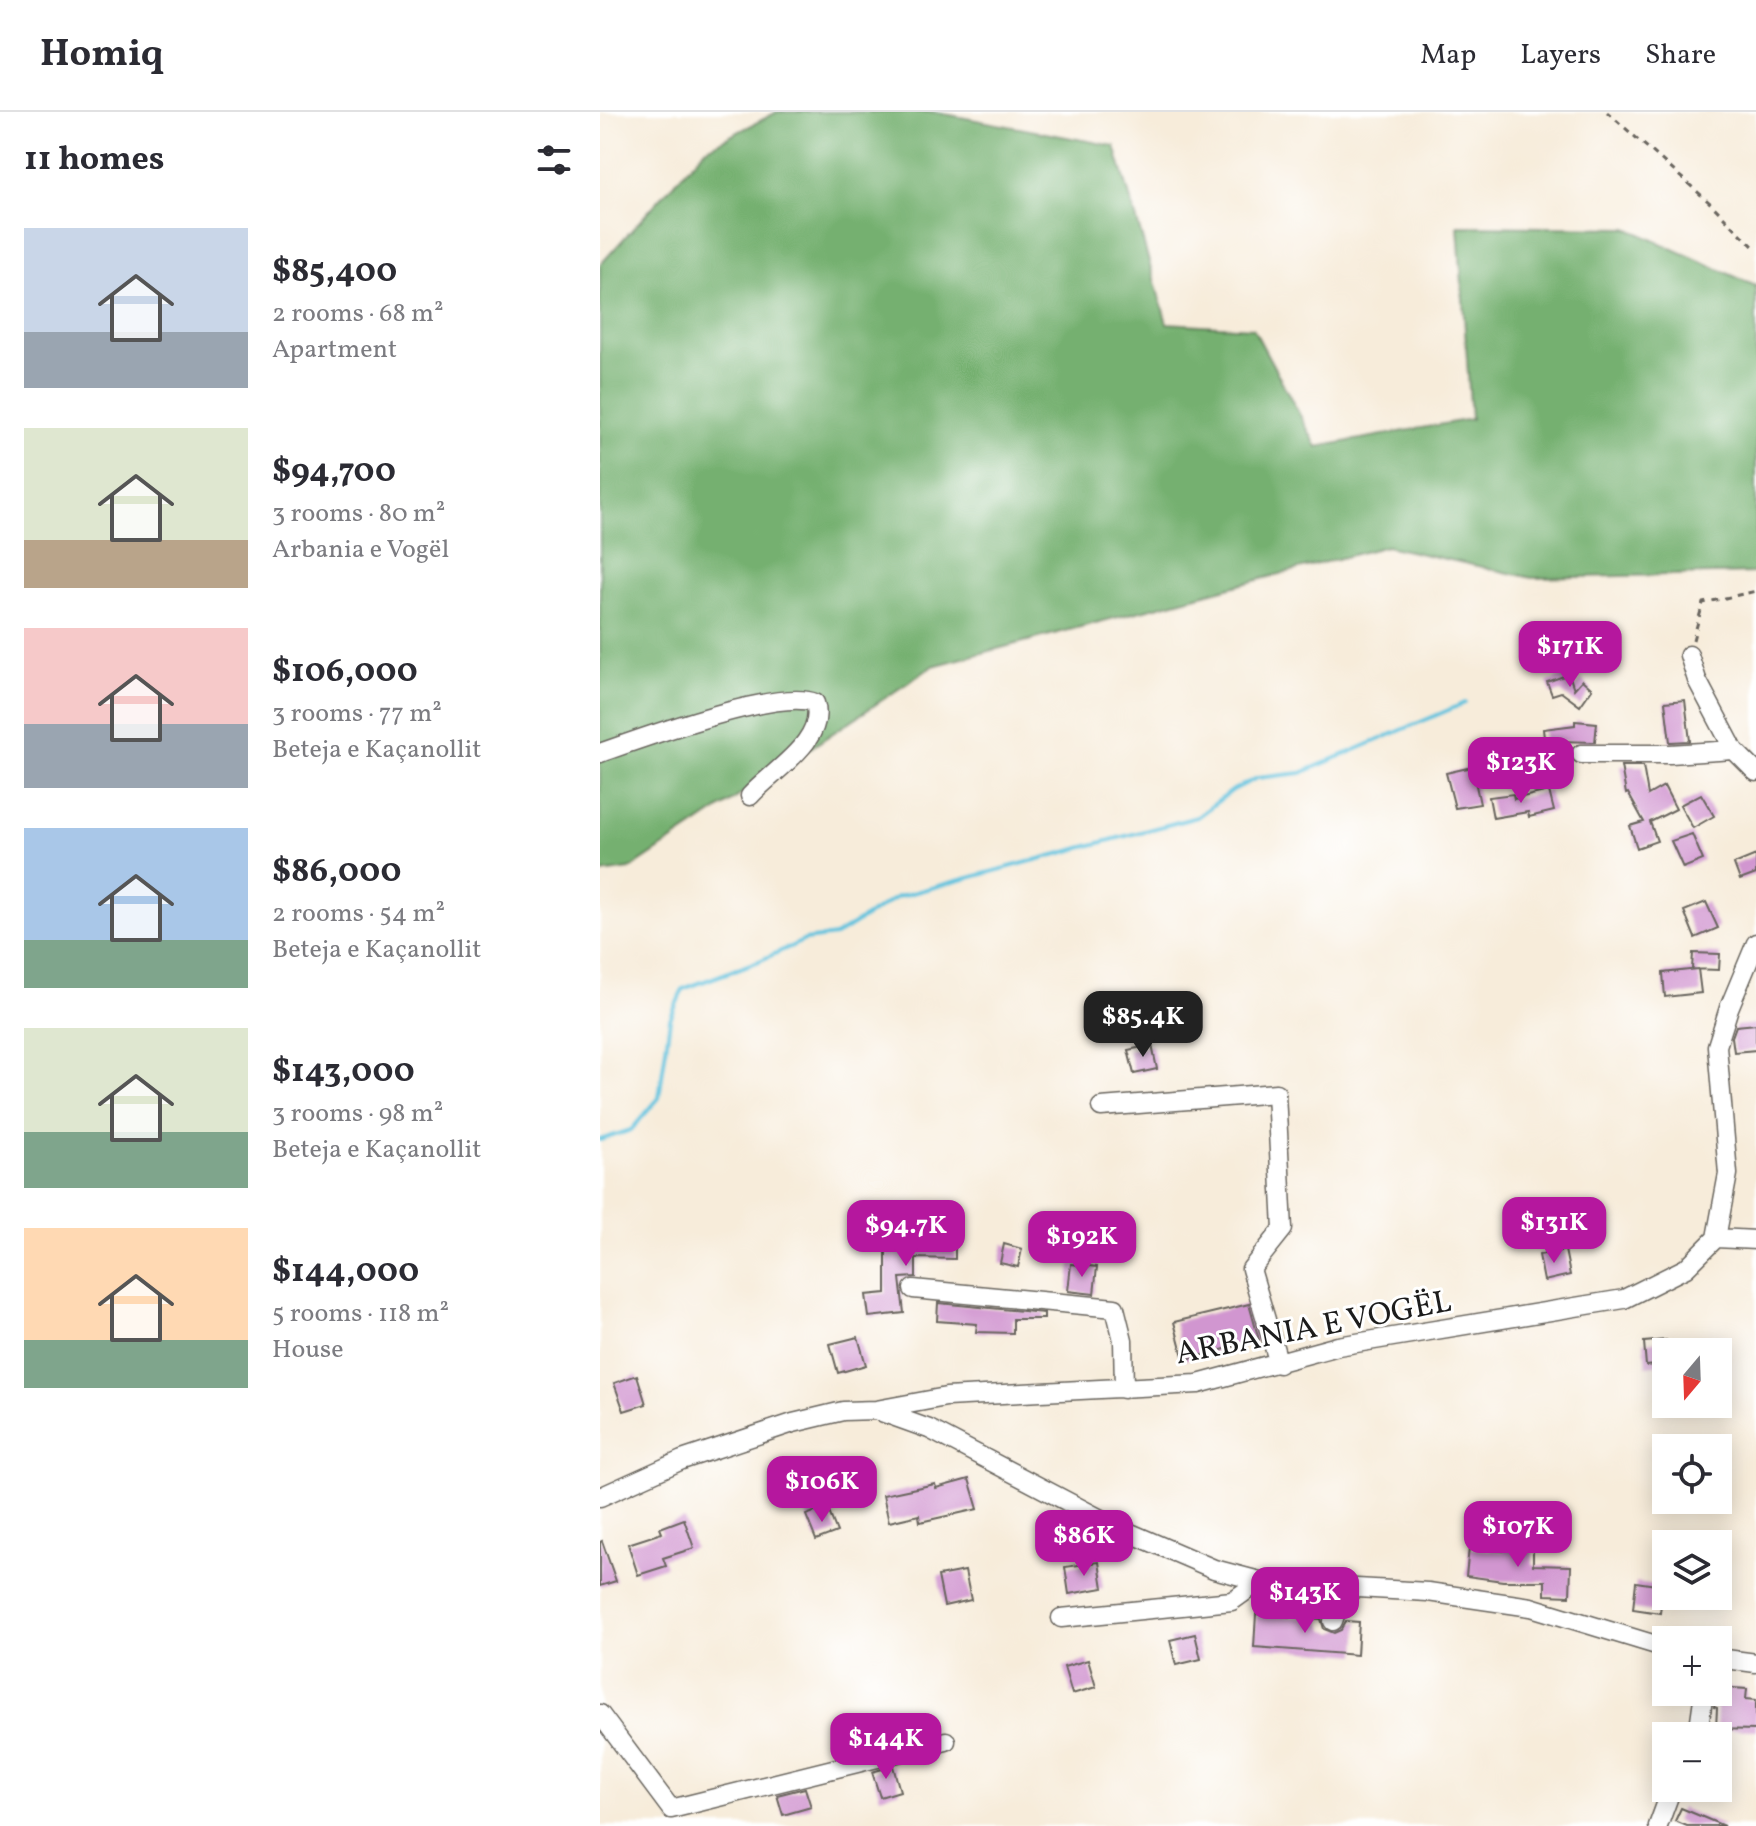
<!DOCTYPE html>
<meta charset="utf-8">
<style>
:root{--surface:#fff;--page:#f7f7f7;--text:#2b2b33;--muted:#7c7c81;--line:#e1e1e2;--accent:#b5179e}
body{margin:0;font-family:Vollkorn,serif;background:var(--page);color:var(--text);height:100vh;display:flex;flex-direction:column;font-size:30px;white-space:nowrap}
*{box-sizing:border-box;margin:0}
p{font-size:26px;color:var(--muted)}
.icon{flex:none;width:44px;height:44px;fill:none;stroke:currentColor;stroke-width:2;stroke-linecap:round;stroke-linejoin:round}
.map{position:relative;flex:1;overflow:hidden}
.drawer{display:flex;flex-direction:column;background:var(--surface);width:600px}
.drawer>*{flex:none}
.needle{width:52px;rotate:199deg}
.tools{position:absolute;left:1052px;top:1226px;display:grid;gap:16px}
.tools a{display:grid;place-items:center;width:80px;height:80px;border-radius:0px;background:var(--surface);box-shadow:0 4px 20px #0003;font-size:40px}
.price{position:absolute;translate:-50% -68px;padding:0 18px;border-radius:16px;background:var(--accent);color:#fff;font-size:26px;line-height:52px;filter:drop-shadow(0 2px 4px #0008)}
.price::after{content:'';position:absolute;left:50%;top:48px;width:24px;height:18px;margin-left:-12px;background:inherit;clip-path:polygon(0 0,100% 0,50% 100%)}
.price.on{background:#222;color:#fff}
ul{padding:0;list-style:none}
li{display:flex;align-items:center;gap:24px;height:200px;padding:0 24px}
li span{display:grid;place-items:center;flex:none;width:224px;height:160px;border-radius:0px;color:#555}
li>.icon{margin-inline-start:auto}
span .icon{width:96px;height:96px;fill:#fffc;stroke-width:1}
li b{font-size:34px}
h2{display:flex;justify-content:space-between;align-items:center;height:96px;padding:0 24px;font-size:34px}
header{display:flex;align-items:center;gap:48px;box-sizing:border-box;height:112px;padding:0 40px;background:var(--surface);border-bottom:2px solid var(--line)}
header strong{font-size:38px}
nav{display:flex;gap:44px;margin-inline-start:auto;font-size:28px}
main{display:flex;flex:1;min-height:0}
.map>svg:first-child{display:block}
.forest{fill:#74b06f;stroke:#486646;stroke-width:2}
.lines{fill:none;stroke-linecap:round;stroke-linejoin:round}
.stream{stroke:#60c3de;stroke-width:4}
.building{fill:#d196d0}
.minor-casing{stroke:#69655e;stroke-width:21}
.path{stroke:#69655e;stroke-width:3;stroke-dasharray:6 6;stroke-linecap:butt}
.minor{stroke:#fff;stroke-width:18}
.labels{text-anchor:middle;stroke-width:6;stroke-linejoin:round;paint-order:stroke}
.street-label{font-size:32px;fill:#1c1c1c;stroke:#fff}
</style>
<header>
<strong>Homiq</strong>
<nav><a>Map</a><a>Layers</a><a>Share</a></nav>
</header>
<main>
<section class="drawer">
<h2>11 homes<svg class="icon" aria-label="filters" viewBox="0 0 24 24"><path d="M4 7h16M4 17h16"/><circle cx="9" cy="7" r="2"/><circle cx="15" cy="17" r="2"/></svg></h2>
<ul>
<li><span style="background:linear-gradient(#c9d6e8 65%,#9aa5b1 0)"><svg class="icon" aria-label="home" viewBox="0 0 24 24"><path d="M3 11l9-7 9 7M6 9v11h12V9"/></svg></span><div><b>$85,400</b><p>2 rooms · 68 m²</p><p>Apartment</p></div></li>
<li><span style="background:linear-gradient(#dfe7d0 70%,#b9a48a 0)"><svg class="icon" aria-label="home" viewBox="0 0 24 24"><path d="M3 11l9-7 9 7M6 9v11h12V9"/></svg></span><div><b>$94,700</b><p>3 rooms · 80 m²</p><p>Arbania e Vogël</p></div></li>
<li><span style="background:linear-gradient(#f6c9c9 60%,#9aa5b1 0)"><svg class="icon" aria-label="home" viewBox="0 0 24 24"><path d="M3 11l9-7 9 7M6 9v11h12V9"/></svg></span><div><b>$106,000</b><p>3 rooms · 77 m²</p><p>Beteja e Kaçanollit</p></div></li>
<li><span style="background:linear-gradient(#a9c7e8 70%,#7fa58c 0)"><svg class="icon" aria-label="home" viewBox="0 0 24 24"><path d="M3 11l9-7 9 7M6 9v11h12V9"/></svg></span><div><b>$86,000</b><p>2 rooms · 54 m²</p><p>Beteja e Kaçanollit</p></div></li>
<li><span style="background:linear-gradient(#dfe7d0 65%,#7fa58c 0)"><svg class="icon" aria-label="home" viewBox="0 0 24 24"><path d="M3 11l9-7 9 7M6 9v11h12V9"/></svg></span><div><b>$143,000</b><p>3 rooms · 98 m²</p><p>Beteja e Kaçanollit</p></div></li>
<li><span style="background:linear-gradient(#ffd9b3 70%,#7fa58c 0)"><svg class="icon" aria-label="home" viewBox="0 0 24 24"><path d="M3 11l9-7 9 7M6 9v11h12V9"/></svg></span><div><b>$144,000</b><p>5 rooms · 118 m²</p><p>House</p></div></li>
</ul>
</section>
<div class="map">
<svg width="1156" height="1714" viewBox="0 0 1156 1714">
<rect width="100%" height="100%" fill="#fff"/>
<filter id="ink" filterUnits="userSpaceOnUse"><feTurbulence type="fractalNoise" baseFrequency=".0125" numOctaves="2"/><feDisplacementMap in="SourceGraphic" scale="16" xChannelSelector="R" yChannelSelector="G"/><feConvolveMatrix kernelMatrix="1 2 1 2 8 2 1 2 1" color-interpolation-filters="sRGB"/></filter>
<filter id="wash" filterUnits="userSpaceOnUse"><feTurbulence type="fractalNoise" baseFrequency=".006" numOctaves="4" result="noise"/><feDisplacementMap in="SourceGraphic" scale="32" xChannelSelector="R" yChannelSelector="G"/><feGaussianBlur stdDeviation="1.8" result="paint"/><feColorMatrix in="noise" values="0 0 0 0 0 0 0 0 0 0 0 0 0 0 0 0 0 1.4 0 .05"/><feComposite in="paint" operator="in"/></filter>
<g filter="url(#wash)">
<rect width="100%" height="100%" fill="#f7ecda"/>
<path class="forest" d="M 177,0 L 334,0 L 515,34 L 567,211 L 653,216 L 717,335 L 871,307 L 858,114 L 1027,116 L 1156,174 L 1156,461 L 932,466 L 786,434 L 333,554 L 30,757 L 0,761 L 0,153 L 105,37 Z"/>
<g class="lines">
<path class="stream" d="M 0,1028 L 31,1018 L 59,986 L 70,907 L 83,877 L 159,849 L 205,828 L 235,824 L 297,785 L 597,705 L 633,678 L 657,666 L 701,661 L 865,591"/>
</g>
<g id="blocks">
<path class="building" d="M 969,562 L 974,577 L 982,568 L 992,577 L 980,594 L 961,580 L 952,583 L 947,570 Z
M 1085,588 L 1090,629 L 1070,630 L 1065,590 Z
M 975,609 L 997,611 L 995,630 L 959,629 L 960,633 L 945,634 L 943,617 L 975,613 Z
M 1021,654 L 1043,654 L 1048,683 L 1064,674 L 1076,697 L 1050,710 L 1057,729 L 1037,736 L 1030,714 L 1044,710 L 1028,681 L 1026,682 Z
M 872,655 L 880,692 L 855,696 L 846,661 Z
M 949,679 L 954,699 L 929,705 L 928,700 L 893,706 L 889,685 L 913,682 L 914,687 Z
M 1101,682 L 1114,704 L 1093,716 L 1080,693 Z
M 1092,722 L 1103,748 L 1083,756 L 1071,729 Z
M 1156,743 L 1156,762 L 1140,768 L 1134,752 Z
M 1106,790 L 1118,816 L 1095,826 L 1084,799 Z
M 1093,841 L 1120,842 L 1119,858 L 1092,857 Z
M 1098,857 L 1101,881 L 1065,885 L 1063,861 Z
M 1156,912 L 1156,938 L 1134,940 L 1132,925 L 1136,914 Z
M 552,933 L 557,957 L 534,962 L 528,938 Z
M 336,1123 L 355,1123 L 355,1147 L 316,1146 L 316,1165 L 300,1166 L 304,1201 L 269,1205 L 266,1183 L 286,1181 L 286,1126 L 336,1125 Z
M 404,1132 L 422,1137 L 418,1155 L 400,1151 Z
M 965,1138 L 970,1163 L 944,1169 L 939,1143 Z
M 471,1152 L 497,1155 L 494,1182 L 468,1179 Z
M 338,1191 L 444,1201 L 444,1207 L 413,1207 L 413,1221 L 376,1220 L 377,1212 L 337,1209 Z
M 649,1192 L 659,1228 L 584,1248 L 574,1210 Z
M 258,1225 L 266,1253 L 238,1261 L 230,1232 Z
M 1066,1228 L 1066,1252 L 1046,1254 L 1044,1230 Z
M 37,1263 L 46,1292 L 24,1299 L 14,1271 Z
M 369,1367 L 378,1397 L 320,1410 L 319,1403 L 289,1410 L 283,1383 L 335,1372 L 336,1376 Z
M 227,1395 L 237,1420 L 216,1428 L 206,1403 Z
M 84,1407 L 94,1436 L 63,1446 L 66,1454 L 38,1463 L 28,1432 L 62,1421 L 60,1416 Z
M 2,1429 L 16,1469 L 0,1474 L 0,1430 Z
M 869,1436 L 903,1439 L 903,1436 L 933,1436 L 933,1453 L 971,1454 L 970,1484 L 945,1483 L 945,1469 L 903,1469 L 866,1464 Z
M 499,1450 L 503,1476 L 469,1482 L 465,1455 Z
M 365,1459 L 371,1488 L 344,1494 L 338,1464 Z
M 1036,1470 L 1063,1474 L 1060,1501 L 1033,1497 Z
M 656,1502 L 721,1507 L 724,1517 L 734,1521 L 741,1518 L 746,1509 L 759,1510 L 757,1543 L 654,1535 Z
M 595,1522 L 601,1547 L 576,1553 L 570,1528 Z
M 488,1548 L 496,1575 L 472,1582 L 464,1555 Z
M 1118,1575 L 1147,1577 L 1146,1587 L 1156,1588 L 1156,1618 L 1116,1617 L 1117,1596 L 1114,1595 Z
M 293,1654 L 300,1679 L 280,1685 L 272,1660 Z
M 205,1676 L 211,1695 L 183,1703 L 177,1683 Z
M 1081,1696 L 1124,1714 L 1087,1714 L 1075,1709 Z"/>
</g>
</g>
<g filter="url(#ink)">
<use href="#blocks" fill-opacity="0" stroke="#69655e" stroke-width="2"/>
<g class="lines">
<defs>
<path id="minor" d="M 1089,543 L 1097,568 L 1134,638
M 0,641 C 40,627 180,575 215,591 C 227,628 172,659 150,684
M 981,642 L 1070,642 L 1134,638 L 1156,660
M 501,995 L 676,981 L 683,1117 L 651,1157 L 679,1252
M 1116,1126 L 1156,1128
M 313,1177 L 515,1196 L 523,1228 L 524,1277
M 276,1298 L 346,1285 L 598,1272 L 738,1234 L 1024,1187 L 1086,1156 L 1116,1126 L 1128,1062 L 1117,934 L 1129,896 L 1156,831
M 0,1385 L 82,1348 L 193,1311 L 243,1299 L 276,1298 L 329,1317 L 514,1414 L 614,1457 L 667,1471 L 828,1480 L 931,1495 L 1066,1536
M 461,1506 L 632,1489 L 660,1469
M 733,1509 L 745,1475
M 1118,1546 L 1156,1551
M 0,1602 L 71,1697 L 346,1629
M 1095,1624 L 1099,1615 L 1104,1580
M 1058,1714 L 1072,1676"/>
</defs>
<use href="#minor" class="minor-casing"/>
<path class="path" d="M 1007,0 L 1109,90 L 1156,137
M 1093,528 L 1103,491 L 1156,479"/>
<use href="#minor" class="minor"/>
</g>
</g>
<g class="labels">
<g class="street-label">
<text transform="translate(713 1214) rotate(-11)" y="11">ARBANIA E VOGËL</text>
</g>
</g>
</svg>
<div class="tools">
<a><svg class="needle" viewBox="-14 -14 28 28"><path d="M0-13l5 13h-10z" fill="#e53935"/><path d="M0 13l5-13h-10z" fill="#7c7c81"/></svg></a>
<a><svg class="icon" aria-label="locate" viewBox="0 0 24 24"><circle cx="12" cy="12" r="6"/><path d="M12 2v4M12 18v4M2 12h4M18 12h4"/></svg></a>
<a><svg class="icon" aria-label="layers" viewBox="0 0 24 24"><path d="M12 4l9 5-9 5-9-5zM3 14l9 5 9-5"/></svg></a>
<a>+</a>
<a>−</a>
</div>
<b class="price" style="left:970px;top:577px">$171K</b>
<b class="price" style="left:921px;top:693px">$123K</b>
<b class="price on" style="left:543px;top:947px">$85.4K</b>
<b class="price" style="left:954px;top:1153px">$131K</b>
<b class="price" style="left:306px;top:1156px">$94.7K</b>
<b class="price" style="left:482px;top:1167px">$192K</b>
<b class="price" style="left:222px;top:1412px">$106K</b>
<b class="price" style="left:918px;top:1457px">$107K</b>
<b class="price" style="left:484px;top:1466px">$86K</b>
<b class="price" style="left:705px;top:1523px">$143K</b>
<b class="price" style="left:286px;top:1669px">$144K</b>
</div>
</main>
